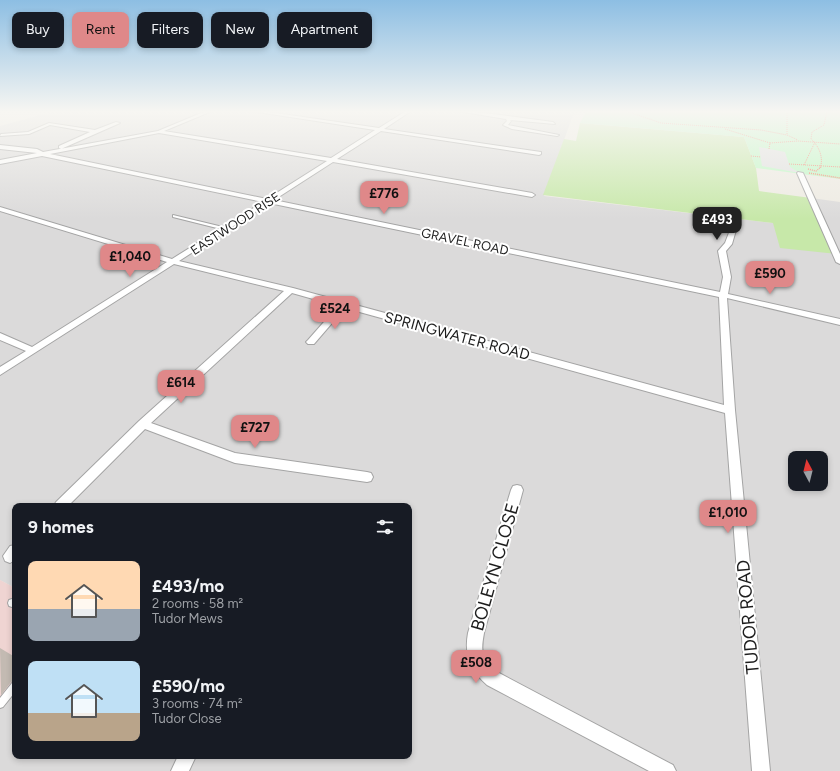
<!DOCTYPE html>
<meta charset="utf-8">
<style>
:root{--surface:#171b24;--page:#20242c;--text:#f1f3f6;--muted:#9ea1a6;--accent:#df8889}
body{margin:0;font-family:Figtree,sans-serif;background:var(--page);color:var(--text);height:100vh;display:flex;flex-direction:column;font-size:15px;white-space:nowrap}
*{box-sizing:border-box;margin:0}
p{font-size:13px;color:var(--muted)}
.icon{flex:none;width:22px;height:22px;fill:none;stroke:currentColor;stroke-width:2;stroke-linecap:round;stroke-linejoin:round}
.map{position:relative;flex:1;overflow:hidden}
.side{position:absolute;left:12px;top:503px;width:400px;height:256px;display:flex;flex-direction:column;background:var(--surface);border-radius:8px;box-shadow:0 2px 6px #0003}
.side>*{flex:none}
.guide{position:absolute;left:12px;top:12px;width:400px;height:36px;display:flex;gap:8px}
.needle{width:26px;rotate:353deg}
.tools{position:absolute;left:788px;top:451px;display:grid;gap:8px}
.tools a{display:grid;place-items:center;width:40px;height:40px;border-radius:8px;background:var(--surface);box-shadow:0 2px 6px #0003;font-size:20px}
.price{position:absolute;translate:-50% -34px;padding:0 9px;border-radius:8px;background:var(--accent);color:#111;font-size:13px;line-height:26px;filter:drop-shadow(0 1px 2px #0008)}
.price::after{content:'';position:absolute;left:50%;top:24px;width:12px;height:9px;margin-left:-6px;background:inherit;clip-path:polygon(0 0,100% 0,50% 100%)}
.price.active{background:#222;color:#fff}
ul{padding:0;list-style:none}
li{display:flex;align-items:center;gap:12px;height:100px;padding:0 16px}
li span{display:grid;place-items:center;flex:none;width:112px;height:80px;border-radius:8px;color:#555}
li>.icon{margin-inline-start:auto}
span .icon{width:48px;height:48px;fill:#fffc;stroke-width:1}
li b{font-size:17px}
h2{display:flex;justify-content:space-between;align-items:center;height:48px;padding:0 16px;font-size:17px}
.tag{padding:0 14px;border-radius:8px;background:var(--surface);box-shadow:0 2px 6px #0003;font-size:14px;line-height:36px}
.tag.active{background:var(--accent);color:#111}
.map>svg:first-child{display:block}
.residential{fill:#dbdada;fill-rule:evenodd}
.commercial{fill:#efd4d2}
.grass{fill:#c7e8a9}
.park{fill:#c0f8c5}
.parking{fill:#e1e1e1}
.building{fill:#c3bab2}
.lines{fill:none;stroke-linecap:round;stroke-linejoin:round}
.service-casing{stroke:#a4a4a4;stroke-width:2}
.minor-casing{stroke:#a4a4a4;stroke-width:2}
.path-far1{stroke:#f87b6a;stroke-width:1;stroke-dasharray:1 1;stroke-linecap:butt}
.path{stroke:#f87b6a;stroke-width:1.5;stroke-dasharray:1 1;stroke-linecap:butt}
.service{fill:#fff;fill-rule:evenodd}
.minor{fill:#fff;fill-rule:evenodd}
.labels{text-anchor:middle;stroke-width:4;stroke-linejoin:round;paint-order:stroke}
.far-street-label{font-size:13px;fill:#1d1d1d;stroke:#fff}
.street-label{font-size:15px;fill:#1d1d1d;stroke:#fff}
.near-street-label{font-size:18px;fill:#1d1d1d;stroke:#fff}
</style>
<div class="map">
<svg width="840" height="771" viewBox="0 0 840 771">
<rect width="100%" height="100%" fill="#eeebe3"/>
<path class="residential" d="M 55,111 L 565,111 L 574,112 L 544,196 L 773,223 L 811,198 L 840,202 L 840,771 L 0,771 L 0,702 L 15,684 L 15,756 L 409,756 L 409,506 L 15,506 L 15,588 L 0,580 L 0,126 ZM 795,458 L 821,458 L 821,484 L 795,484 Z"/>
<path class="commercial" d="M 0,580 L 15,588 L 15,684 L 0,702 Z"/>
<path class="grass" d="M 580,123 L 744,137 L 756,168 L 759,191 L 811,198 L 837,254 L 780,248 L 773,223 L 543,195 L 564,139 L 576,141 Z"/>
<path class="park" d="M 586,111 L 840,111 L 840,179 L 756,168 L 744,137 L 580,123 Z"/>
<path class="parking" d="M 759,147 L 785,152 L 790,167 L 800,173 L 762,166 Z"/>
<path class="building" d="M 0,648 L 15,657 L 15,681 L 11,682 L 1,695 Z"/>
<g class="lines">
<defs>
<path id="service" d="M 173,215 L 227,228 L 228,229 L 225,230 L 173,217 Z
M 12,599 L 15,600 L 15,608 L 9,606 L 8,603 L 9,600 Z
M 15,682 L 15,692 L 3,707 L 0,708 L 0,698 L 12,683 Z"/>
<path id="minor" d="M 206,111 L 212,111 L 164,131 L 331,158 L 375,130 L 251,111 L 262,111 L 379,128 L 406,111 L 411,111 L 384,129 L 541,152 L 541,154 L 539,155 L 381,131 L 337,159 L 532,193 L 535,195 L 532,197 L 333,162 L 274,200 L 720,292 L 723,277 L 718,251 L 725,243 L 730,230 L 728,226 L 731,224 L 733,225 L 736,230 L 732,244 L 726,251 L 731,277 L 728,294 L 840,319 L 840,325 L 727,298 L 735,410 L 770,771 L 752,771 L 725,413 L 345,308 L 314,344 L 308,344 L 306,342 L 308,340 L 338,306 L 292,293 L 151,423 L 235,453 L 367,472 L 371,473 L 373,477 L 371,481 L 367,482 L 235,463 L 145,429 L 68,506 L 54,506 L 56,502 L 139,421 L 284,291 L 174,264 L 0,375 L 0,367 L 26,351 L 0,340 L 0,333 L 32,347 L 167,262 L 0,211 L 0,207 L 172,259 L 263,202 L 42,156 L 0,164 L 0,160 L 37,153 L 0,149 L 0,145 L 37,149 L 43,152 L 158,131 ZM 159,133 L 327,161 L 267,199 L 50,154 ZM 269,203 L 719,297 L 724,405 L 293,288 L 179,261 Z
M 458,111 L 469,111 L 553,122 L 555,124 L 510,120 L 511,121 L 508,125 L 559,135 L 557,136 L 512,129 L 503,125 L 507,121 L 506,119 Z
M 116,122 L 120,123 L 61,149 L 59,148 L 59,146 L 90,132 L 50,125 L 29,134 L 0,136 L 1,134 L 28,132 L 49,123 L 95,130 Z
M 798,172 L 803,173 L 840,254 L 840,264 L 836,262 L 797,173 Z
M 517,485 L 521,486 L 523,490 L 484,633 C 480,654 482,660 499,673 L 673,765 L 676,771 L 649,771 L 487,685 C 470,670 464,655 468,633 L 511,490 L 513,486 Z
M 15,545 L 15,560 L 10,563 L 5,561 L 3,556 L 10,546 Z
M 178,756 L 196,756 L 189,771 L 171,771 Z"/>
</defs>
<use href="#service" class="service-casing"/>
<use href="#minor" class="minor-casing"/>
<path class="path-far1" d="M 626,111 L 661,123 L 761,130 L 787,135
M 787,111 L 787,135 L 798,140
M 725,129 L 770,143
M 769,149 L 770,143 L 798,141 L 840,144
M 751,156 L 761,157
M 789,164 L 840,167
M 804,165 L 815,142
M 820,168 C 824,158 819,146 811,139 L 812,132 L 824,125 L 827,111"/>
<path class="path" d="M 808,169 L 816,171 L 821,167
M 809,173 L 840,178"/>
<use href="#service" class="service"/>
<use href="#minor" class="minor"/>
</g>
<linearGradient id="sky" x2="0" y2="1"><stop stop-color="#8dbee3"/><stop offset="0.51" stop-color="#f7f6f2"/><stop offset="1" stop-color="#f7f6f2" stop-opacity="0"/></linearGradient>
<rect width="840" height="219" fill="url(#sky)"/>
<g class="labels">
<g class="far-street-label">
<text transform="translate(235 223) rotate(-33)" y="5">EASTWOOD RISE</text>
<text transform="translate(465 241) rotate(12)" y="5">GRAVEL ROAD</text>
</g>
<g class="street-label">
<text transform="translate(457 336) rotate(15)" y="5">SPRINGWATER ROAD</text>
</g>
<g class="near-street-label">
<text transform="translate(495 567) rotate(-74)" y="6">BOLEYN CLOSE</text>
<text transform="translate(748 617) rotate(-95)" y="6">TUDOR ROAD</text>
</g>
</g>
</svg>
<div class="tools">
<a><svg class="needle" viewBox="-14 -14 28 28"><path d="M0-13l5 13h-10z" fill="#e53935"/><path d="M0 13l5-13h-10z" fill="#9ea1a6"/></svg></a>
</div>
<b class="price" style="left:384px;top:215px">£776</b>
<b class="price active" style="left:717px;top:241px">£493</b>
<b class="price" style="left:130px;top:278px">£1,040</b>
<b class="price" style="left:770px;top:295px">£590</b>
<b class="price" style="left:335px;top:330px">£524</b>
<b class="price" style="left:181px;top:404px">£614</b>
<b class="price" style="left:255px;top:449px">£727</b>
<b class="price" style="left:728px;top:534px">£1,010</b>
<b class="price" style="left:476px;top:684px">£508</b>
<div class="guide">
<a class="tag">Buy</a>
<a class="tag active">Rent</a>
<a class="tag">Filters</a>
<a class="tag">New</a>
<a class="tag">Apartment</a>
</div>
<section class="side">
<h2>9 homes<svg class="icon" aria-label="filters" viewBox="0 0 24 24"><path d="M4 7h16M4 17h16"/><circle cx="9" cy="7" r="2"/><circle cx="15" cy="17" r="2"/></svg></h2>
<ul>
<li><span style="background:linear-gradient(#ffd9b3 60%,#9aa5b1 0)"><svg class="icon" aria-label="home" viewBox="0 0 24 24"><path d="M3 11l9-7 9 7M6 9v11h12V9"/></svg></span><div><b>£493/mo</b><p>2 rooms · 58 m²</p><p>Tudor Mews</p></div></li>
<li><span style="background:linear-gradient(#bfe0f5 65%,#b9a48a 0)"><svg class="icon" aria-label="home" viewBox="0 0 24 24"><path d="M3 11l9-7 9 7M6 9v11h12V9"/></svg></span><div><b>£590/mo</b><p>3 rooms · 74 m²</p><p>Tudor Close</p></div></li>
</ul>
</section>
</div>
